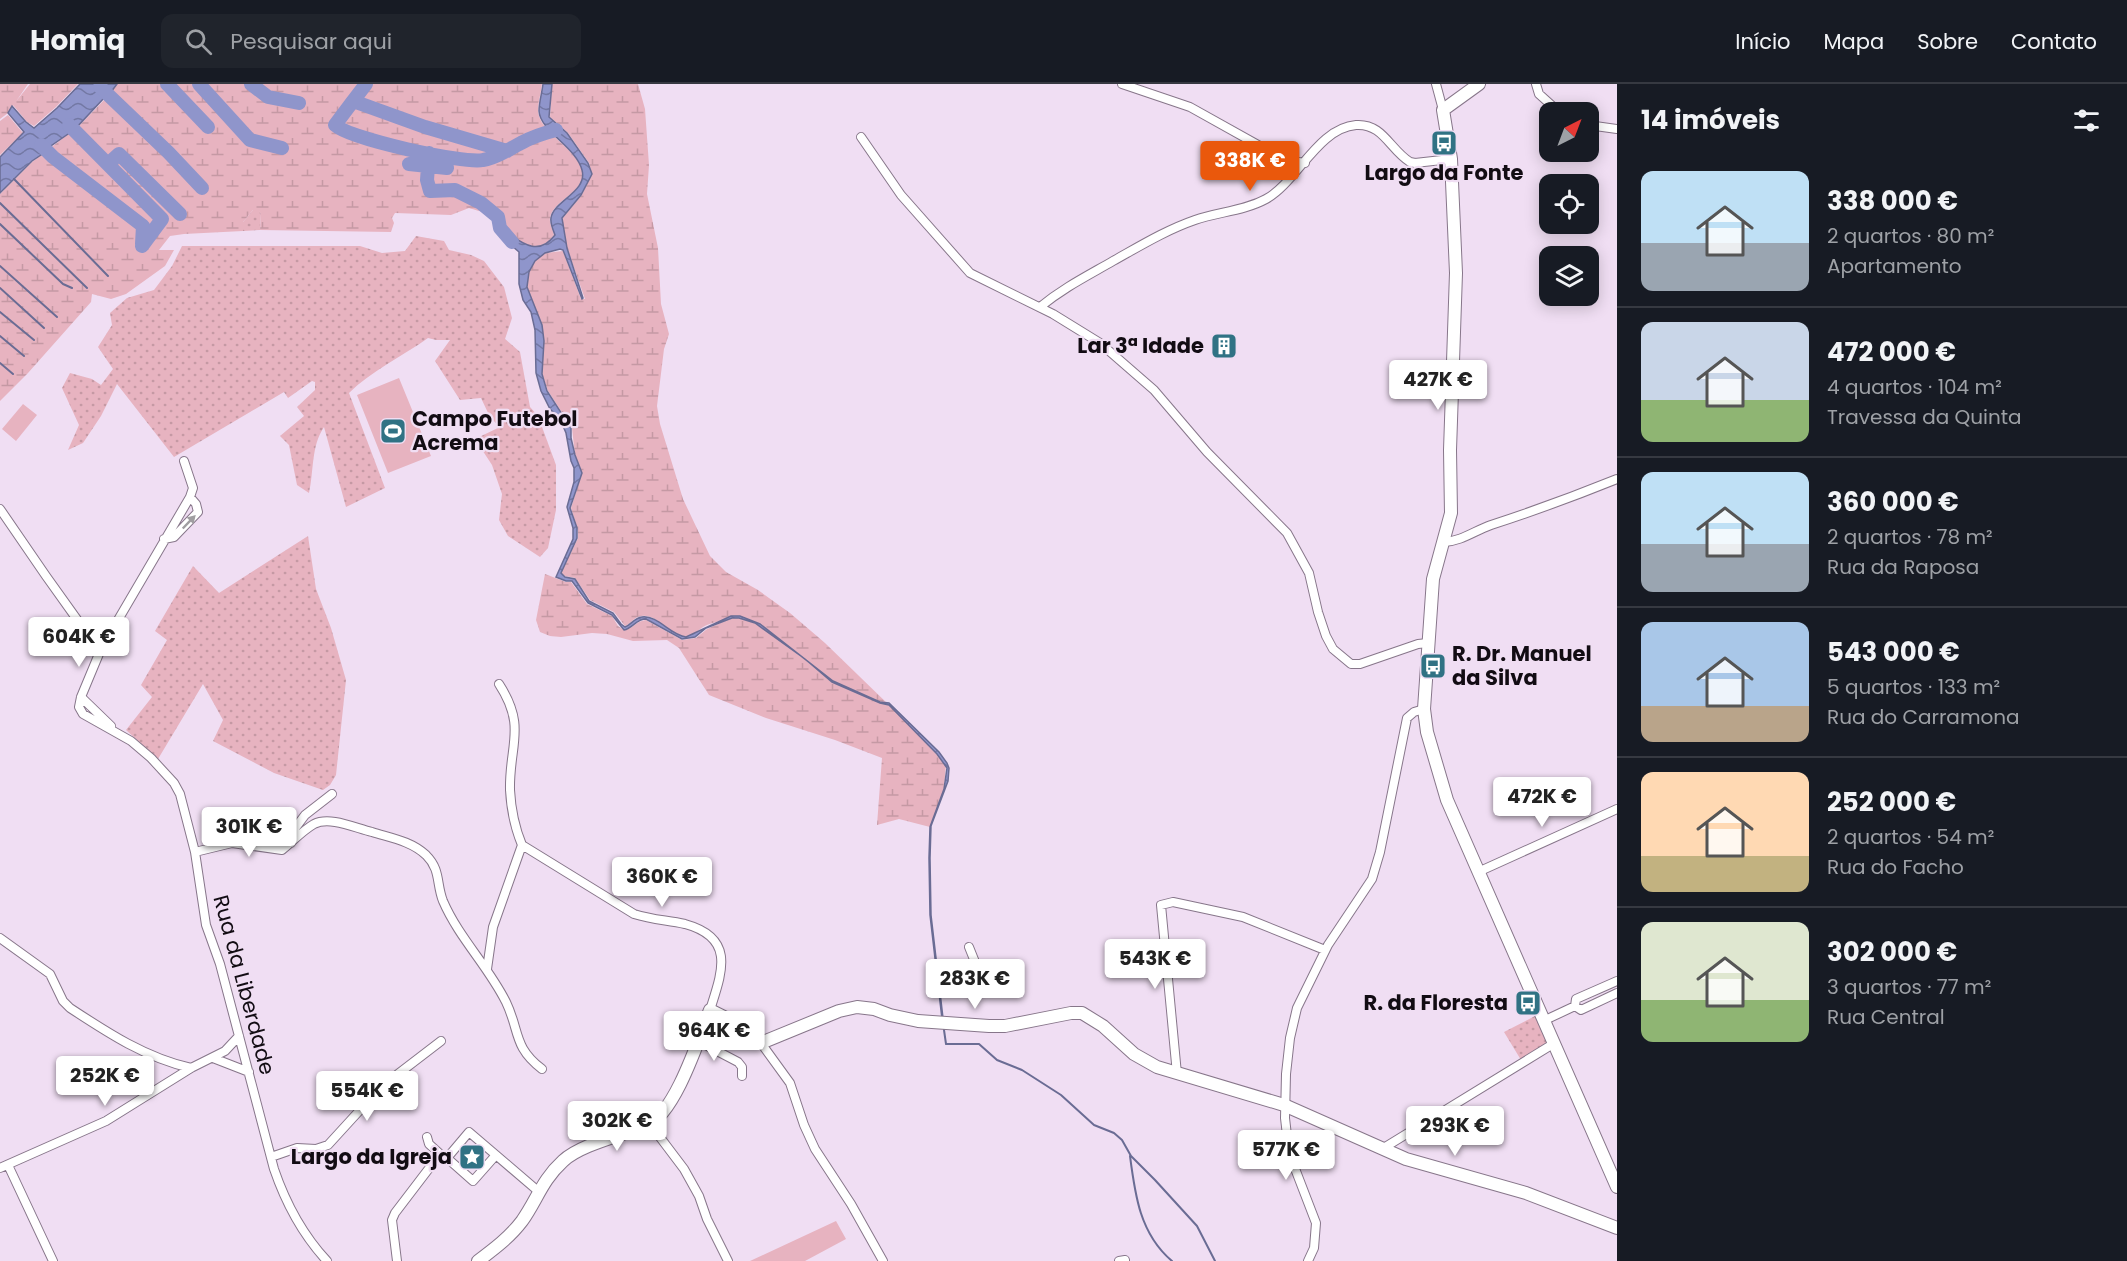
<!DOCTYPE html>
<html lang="pt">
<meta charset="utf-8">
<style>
:root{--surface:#171b24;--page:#20242c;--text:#f1f3f6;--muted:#9ea1a6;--line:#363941;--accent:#ea580c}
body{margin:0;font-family:Poppins,sans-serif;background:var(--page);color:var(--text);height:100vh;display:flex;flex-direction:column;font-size:22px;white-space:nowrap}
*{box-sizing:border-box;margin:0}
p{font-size:20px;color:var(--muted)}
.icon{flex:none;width:33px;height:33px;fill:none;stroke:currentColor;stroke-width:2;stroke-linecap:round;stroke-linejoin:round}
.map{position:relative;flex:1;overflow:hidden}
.details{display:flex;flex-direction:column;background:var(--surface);width:510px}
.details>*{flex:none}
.needle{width:39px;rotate:42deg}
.controls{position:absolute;left:1539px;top:18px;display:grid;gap:12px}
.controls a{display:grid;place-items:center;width:60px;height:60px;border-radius:12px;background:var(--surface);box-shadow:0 3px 15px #0003;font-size:30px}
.price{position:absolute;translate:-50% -51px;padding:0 14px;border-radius:6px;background:#fff;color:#222;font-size:20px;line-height:39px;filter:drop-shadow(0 2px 3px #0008)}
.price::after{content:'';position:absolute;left:50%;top:36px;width:18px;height:14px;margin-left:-9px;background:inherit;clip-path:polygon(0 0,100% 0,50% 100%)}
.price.current{background:var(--accent);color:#fff}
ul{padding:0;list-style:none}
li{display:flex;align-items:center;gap:18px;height:150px;padding:0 24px}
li+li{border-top:2px solid var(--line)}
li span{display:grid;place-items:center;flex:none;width:168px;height:120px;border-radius:12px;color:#555}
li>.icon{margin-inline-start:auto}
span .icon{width:72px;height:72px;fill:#fffc;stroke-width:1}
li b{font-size:26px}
h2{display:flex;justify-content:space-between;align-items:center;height:72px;padding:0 24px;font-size:26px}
header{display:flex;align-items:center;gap:36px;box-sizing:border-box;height:84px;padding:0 30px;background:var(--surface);border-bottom:2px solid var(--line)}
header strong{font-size:28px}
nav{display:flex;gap:33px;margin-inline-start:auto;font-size:21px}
.search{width:420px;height:54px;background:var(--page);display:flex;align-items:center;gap:15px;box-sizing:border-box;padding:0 21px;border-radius:12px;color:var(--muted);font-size:22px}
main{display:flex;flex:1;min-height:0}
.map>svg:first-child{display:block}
.grass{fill:url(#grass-dots)}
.wetland{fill:url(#wetland-marsh)}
.green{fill:#e7b3c0}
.water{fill:url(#water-waves);stroke:#6a6c94;stroke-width:1.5}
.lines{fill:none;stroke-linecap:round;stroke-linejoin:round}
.stream{stroke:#6a6c94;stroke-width:2}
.river{stroke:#8f95cb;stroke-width:14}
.street-casing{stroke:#87768a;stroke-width:10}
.secondary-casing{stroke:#87768a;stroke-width:14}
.street{stroke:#fff;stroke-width:8}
.secondary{stroke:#fff;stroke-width:12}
.oneway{fill:#a09ea1}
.labels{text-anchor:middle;stroke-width:4.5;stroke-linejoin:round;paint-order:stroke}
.poi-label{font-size:21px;font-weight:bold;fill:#120c13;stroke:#f0def3;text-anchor:end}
.street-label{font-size:21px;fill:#120c13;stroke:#f0def3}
</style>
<header>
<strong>Homiq</strong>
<div class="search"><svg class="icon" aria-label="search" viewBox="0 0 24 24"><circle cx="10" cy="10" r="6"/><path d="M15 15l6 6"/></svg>Pesquisar aqui</div>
<nav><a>Início</a><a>Mapa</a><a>Sobre</a><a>Contato</a></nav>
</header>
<main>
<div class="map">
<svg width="1617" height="1177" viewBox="0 0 1617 1177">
<defs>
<pattern id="grass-dots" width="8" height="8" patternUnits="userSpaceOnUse" patternTransform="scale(1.5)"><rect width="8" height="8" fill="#e7b3c0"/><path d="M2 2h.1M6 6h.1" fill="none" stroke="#c599a4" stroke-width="1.8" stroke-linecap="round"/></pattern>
<pattern id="wetland-marsh" width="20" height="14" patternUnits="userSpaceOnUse" patternTransform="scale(1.5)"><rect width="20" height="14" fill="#e7b3c0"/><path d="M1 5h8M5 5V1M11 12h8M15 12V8" fill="none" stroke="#c599a4"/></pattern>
<pattern id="water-waves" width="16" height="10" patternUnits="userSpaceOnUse" patternTransform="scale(1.5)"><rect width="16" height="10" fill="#8f95cb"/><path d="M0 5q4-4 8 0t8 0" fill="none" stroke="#7378a4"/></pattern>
</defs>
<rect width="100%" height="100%" fill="#f0def3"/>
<path class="grass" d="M 253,126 L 259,126 L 261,130 L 260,146 L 243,147 L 243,138 Z
M 416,152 L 444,157 L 449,166 L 471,171 L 484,177 L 504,203 L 512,234 L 505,255 L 520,268 L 530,323 L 538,332 L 556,381 L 556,426 L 548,464 L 540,473 L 508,452 L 499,436 L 502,410 L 492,381 L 475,355 L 500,343 L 490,333 L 481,314 L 460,316 L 435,277 L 450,256 L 436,256 L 428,254 C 403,272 371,287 349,309 L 385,404 L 346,423 L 324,343 C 311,362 314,387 309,409 L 297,401 L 289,361 L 280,352 L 304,332 L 297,323 L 315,306 L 315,298 L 312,297 L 288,314 L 284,308 L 174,373 L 117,300 L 101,332 L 83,359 L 68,366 L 79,341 L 62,304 L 70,289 L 92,295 L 101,301 L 113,285 L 98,263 L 112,241 L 110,229 L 127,214 L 154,206 L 172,182 L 182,162 L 360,162 L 382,169 L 405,167 Z
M 308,452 L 316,505 L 331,544 L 346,596 L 336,691 L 330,701 L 323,706 L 274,689 L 213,657 L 223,636 L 203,600 L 158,675 L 126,646 L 152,613 L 141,601 L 167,556 L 155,547 L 193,482 L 219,509 Z
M 1535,932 L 1547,957 L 1546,961 L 1521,976 L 1504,948 Z"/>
<path class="wetland" d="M 0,0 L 28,0 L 8,29 L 0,35 Z
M 30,0 L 78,0 L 56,23 L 34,42 L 27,38 L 13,21 Z
M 117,0 L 542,0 C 541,9 538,18 538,27 C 539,48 575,63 582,86 C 588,108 553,115 550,134 C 549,139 553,146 554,151 C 532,181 506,143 487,130 C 482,127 474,126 469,124 L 451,131 L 395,129 L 392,134 L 394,139 L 391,148 L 260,146 L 261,130 L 258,126 L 253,126 L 243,138 L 243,147 L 184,150 L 170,152 L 159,166 L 174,166 L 165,182 L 126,210 L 111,215 L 92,210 L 91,218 L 28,289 L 0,317 L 0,110 L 32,78 L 44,69 L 53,73 L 49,65 L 71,48 L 81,52 L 78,43 L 106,14 L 112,13 L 111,8 Z
M 552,0 L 638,0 L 645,25 L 649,81 L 647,110 L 658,164 L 661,220 L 669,250 L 664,265 L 657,322 L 660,340 L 683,415 L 710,472 L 726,488 L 758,506 L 790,529 L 825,559 L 891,623 L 946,680 L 944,705 L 930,743 L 899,735 L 877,741 L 882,674 L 835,656 L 766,634 L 709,611 L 679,564 L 667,556 L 633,557 L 607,550 L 592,549 L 561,553 L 550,552 L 540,548 L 536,536 L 545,490 L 566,498 L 571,498 L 587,520 L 612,532 L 618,542 L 624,546 C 633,545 636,537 646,536 L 682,556 L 696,554 L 707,545 L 729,535 C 721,537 710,539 703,543 C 697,547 694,552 687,552 C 670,554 659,529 641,532 C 634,533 631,540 625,542 L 614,528 L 590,516 L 575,494 L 565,492 L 561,489 L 578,454 L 578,447 L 571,424 L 582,389 L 575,371 L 572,344 L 548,307 L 542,290 L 544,257 L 542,241 L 527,203 L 529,188 L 535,177 L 545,169 L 563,167 L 581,215 L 585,215 L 567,164 L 562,135 L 581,112 L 592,90 L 589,79 L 568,49 L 550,33 Z
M 8,31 L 23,49 L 0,71 L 0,37 Z"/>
<path class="green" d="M 399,294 L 431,372 L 388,389 L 357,311 Z
M 23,320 L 37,331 L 16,357 L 2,345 Z
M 836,1137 L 846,1155 L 805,1177 L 750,1177 Z"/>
<path class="water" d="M 80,0 L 117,0 L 111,8 L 112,13 L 105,13 L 77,43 L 81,52 L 71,48 L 48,64 L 53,73 L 44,69 L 32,77 L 0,109 L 0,73 L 24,48 L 8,29 L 12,22 L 26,38 L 34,44 L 57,24 Z
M 543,0 L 552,0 L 549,33 L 567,49 L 588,79 L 592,90 L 581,111 L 562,134 L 567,164 L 583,214 L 582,215 L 563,166 L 560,165 L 545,169 L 535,177 L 529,188 L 527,203 L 542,241 L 544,257 L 542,290 L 547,307 L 571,344 L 571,354 L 575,371 L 582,389 L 570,424 L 577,444 L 577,454 L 561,489 L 565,493 L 575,495 L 589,517 L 613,529 L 621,540 L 625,543 C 631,541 634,534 642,533 C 658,531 670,551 686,553 L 731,532 L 740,532 L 760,540 L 833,597 L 880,618 L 889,619 L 939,668 L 947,679 L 949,684 L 948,697 L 931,742 L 930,774 L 931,831 L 943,934 L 980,936 L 942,935 L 930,831 L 929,774 L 930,743 L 944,705 L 947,684 L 937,670 L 889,621 L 880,619 L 832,598 L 805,575 L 755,539 L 739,534 L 732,534 L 706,544 L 695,553 L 682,555 L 646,535 C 636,535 633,544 624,546 L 612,531 L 588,519 L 572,497 L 566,497 L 556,493 L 573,455 L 573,444 L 567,423 L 574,398 L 574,384 L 571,377 L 566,349 L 560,335 L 550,325 L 541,307 L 536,289 L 535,246 L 531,228 L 523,216 L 519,200 L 519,168 L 511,161 L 500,144 C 519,156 537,175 555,151 C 553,146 550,139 551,134 C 553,117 588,108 582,86 C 576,63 540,47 539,27 C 539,18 542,9 543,0 Z"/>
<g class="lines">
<path class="stream" d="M 14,95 L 108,192
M 0,119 L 87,204
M 0,140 L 63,200 L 72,204
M 0,182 L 57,233
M 0,204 L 44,244
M 0,228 L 34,256
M 0,252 L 24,272
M 0,279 L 13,290
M 944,946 L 946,960 L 979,960 L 997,976 L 1022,986 L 1061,1011 L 1094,1041 L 1114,1049 L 1122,1056 L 1131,1072 L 1155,1096 L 1197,1142 L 1215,1177
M 1130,1072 C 1135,1111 1140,1150 1172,1177"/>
<path class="river" d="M 167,0 L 208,43
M 199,0 L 250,56 L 282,64
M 251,0 L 268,13 L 299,19
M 366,0 L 353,17 L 425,43 L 507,67
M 100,3 L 169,69 L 202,104
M 353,17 L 335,41 C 350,55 463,80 483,76 C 497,74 509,65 521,59 C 532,53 544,49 556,46
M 69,41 L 162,135 L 142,162
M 41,61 L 53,73 L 143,142 L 142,160
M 429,69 L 427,96 L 430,107 L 455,106 L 481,119 L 498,133 L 500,144 L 512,158
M 108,80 L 119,70 L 180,130
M 409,80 L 447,84"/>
<defs>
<path id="street" d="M 1122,0 L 1190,23 L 1285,76 L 1305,79
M 1436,0 L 1443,26
M 1536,0 L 1539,10 L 1559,28
M 1588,41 L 1617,45
M 861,53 L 901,111 L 970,189 L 1053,230 L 1100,259 L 1154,306 L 1207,368 L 1287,449 L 1309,489 L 1318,528 L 1326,552 L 1333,565 L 1351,580 L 1360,580 L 1418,560 L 1428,559
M 1040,223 C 1063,204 1087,192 1113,177 C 1140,162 1166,146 1195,136 C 1218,128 1244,127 1266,115 C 1297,98 1318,44 1356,41 C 1383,39 1390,66 1410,78 L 1415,79 L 1451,75
M 184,377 L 193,404 L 190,413 L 101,565 L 81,613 L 79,623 L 83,630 L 131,657 L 151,674 L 174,699 L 180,710 L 195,768 L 206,841 L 220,880 L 274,1085 C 286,1120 302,1150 327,1177
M 0,425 L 46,492 L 91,555 L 101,565
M 164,455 L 174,453 L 198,428 L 196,420 L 190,413
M 1444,458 C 1462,457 1474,447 1491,441 C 1534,427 1575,412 1617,395
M 499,600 C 527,643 509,661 510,706 C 511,725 515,744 522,761
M 81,613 L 111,642
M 291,759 L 290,751 L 305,731 L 332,710
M 522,761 L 634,830 C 653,836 667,836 685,840 C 736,854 722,888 710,926
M 195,768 L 232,759 L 282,766 C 292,758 302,747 314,740 C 330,732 355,744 372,748 C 391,754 411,757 426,771 C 441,786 436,799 443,817 C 459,854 488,882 506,918 C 520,947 513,963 542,985
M 1478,788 L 1617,725
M 0,854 L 50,890 L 63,917 L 70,924 C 108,949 146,974 191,984
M 969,863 L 975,878
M 487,885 L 493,843 L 522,761
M 1575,922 L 1576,915 L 1617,897
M 1543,937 L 1575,922 L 1581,926 L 1617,909
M 698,957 L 738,978 L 742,983 L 742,992
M 761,959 L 790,999 L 804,1041 L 815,1065 L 851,1120 L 883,1177
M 213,974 L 249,988
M 1177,990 L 1161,821 L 1173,818 L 1243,833 L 1325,866
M 650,1040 L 684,1085 L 699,1112 L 707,1135 L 728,1177
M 1382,1065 L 1553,960
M 496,1071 L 473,1097 L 447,1074 L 469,1048 L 538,1107
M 271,1073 L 297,1064 L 316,1065 L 328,1061 L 381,1003 L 441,957
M 8,1081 L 53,1177
M 0,1084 L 106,1037 L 191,984 L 225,967 L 239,952
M 397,1177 L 392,1136 L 395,1129 L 440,1070 L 429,1060 L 427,1053
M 1119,1177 L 1125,1176
M 1308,1177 L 1314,1164 L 1316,1139 L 1289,1069 L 1285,1034 L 1286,990 L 1290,954 L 1297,924 L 1328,861 L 1372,795 L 1380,768 L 1407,634 L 1414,628 L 1424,625"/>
<path id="secondary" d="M 1479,0 L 1443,26 L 1451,75 L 1456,189 L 1450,366 L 1451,429 L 1433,495 L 1424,625 L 1427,648 L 1447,716 L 1617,1103
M 478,1177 C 494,1165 510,1153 522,1137 C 537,1116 542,1096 563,1077 C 581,1060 624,1051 647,1041 C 675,1030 699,954 710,926 L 738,940 L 761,959 L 839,927 L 857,923 L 874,925 L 890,931 L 918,937 L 989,942 L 1005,942 L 1071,929 L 1082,929 L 1103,942 L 1134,970 L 1157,983 L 1284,1021 L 1406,1075 L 1526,1109 L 1617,1144"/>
</defs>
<use href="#street" class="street-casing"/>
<use href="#secondary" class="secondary-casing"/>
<use href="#street" class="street"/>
<use href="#secondary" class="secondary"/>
</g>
<defs><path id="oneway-solid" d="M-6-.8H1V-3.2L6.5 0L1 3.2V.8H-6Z" transform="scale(1.5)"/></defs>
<use class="oneway" href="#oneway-solid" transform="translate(189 438) rotate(-46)"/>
<defs>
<symbol id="bus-square" viewBox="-11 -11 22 22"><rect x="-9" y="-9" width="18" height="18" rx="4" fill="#307284" stroke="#f0def3"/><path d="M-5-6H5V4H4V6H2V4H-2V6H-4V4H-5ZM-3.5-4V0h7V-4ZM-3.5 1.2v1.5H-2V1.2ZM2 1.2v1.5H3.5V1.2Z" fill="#fff"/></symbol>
<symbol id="building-square" viewBox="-11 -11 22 22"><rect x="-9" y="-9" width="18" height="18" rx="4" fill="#307284" stroke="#f0def3"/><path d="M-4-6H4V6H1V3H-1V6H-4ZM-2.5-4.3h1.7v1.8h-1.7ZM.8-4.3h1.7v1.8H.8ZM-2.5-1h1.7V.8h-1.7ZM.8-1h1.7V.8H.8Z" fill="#fff"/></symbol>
<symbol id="stadium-square" viewBox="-11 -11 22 22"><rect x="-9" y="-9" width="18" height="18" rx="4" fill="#307284" stroke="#f0def3"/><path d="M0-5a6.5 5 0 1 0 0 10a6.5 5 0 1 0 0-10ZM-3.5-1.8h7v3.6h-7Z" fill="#fff"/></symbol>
<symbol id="sight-square" viewBox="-11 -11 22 22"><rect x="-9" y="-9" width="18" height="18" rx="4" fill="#307284" stroke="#f0def3"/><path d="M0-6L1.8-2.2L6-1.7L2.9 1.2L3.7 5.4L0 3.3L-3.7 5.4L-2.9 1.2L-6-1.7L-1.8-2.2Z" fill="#fff"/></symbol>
</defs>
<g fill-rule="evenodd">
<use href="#bus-square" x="1429" y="44" width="30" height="30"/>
<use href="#building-square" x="1209" y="247" width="30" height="30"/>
<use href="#stadium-square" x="378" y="332" width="30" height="30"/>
<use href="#bus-square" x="1418" y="567" width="30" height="30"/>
<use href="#bus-square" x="1513" y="904" width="30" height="30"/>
<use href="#sight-square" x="457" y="1058" width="30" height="30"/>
</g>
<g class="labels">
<g class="poi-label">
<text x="1444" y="96" text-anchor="middle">Largo da Fonte</text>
<text x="1204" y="269">Lar 3ª Idade</text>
<text x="412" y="342" text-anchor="start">Campo Futebol<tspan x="412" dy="24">Acrema</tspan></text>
<text x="1452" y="577" text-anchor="start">R. Dr. Manuel<tspan x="1452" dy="24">da Silva</tspan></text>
<text x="1508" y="926">R. da Floresta</text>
<text x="452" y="1080">Largo da Igreja</text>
</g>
<g class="street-label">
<text transform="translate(244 901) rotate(75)" y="7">Rua da Liberdade</text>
</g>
</g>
</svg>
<div class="controls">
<a><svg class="needle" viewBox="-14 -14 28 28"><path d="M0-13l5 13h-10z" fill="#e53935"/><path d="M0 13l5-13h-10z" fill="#9ea1a6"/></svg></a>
<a><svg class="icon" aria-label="locate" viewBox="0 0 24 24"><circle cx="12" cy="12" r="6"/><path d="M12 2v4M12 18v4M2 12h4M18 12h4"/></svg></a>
<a><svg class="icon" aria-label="layers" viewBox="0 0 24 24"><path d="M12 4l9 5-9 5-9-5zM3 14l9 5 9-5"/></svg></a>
</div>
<b class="price current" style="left:1250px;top:108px">338K €</b>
<b class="price" style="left:1438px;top:327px">427K €</b>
<b class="price" style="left:79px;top:584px">604K €</b>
<b class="price" style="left:1542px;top:744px">472K €</b>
<b class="price" style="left:249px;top:774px">301K €</b>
<b class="price" style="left:662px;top:824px">360K €</b>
<b class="price" style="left:1155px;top:906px">543K €</b>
<b class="price" style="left:975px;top:926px">283K €</b>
<b class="price" style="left:714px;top:978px">964K €</b>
<b class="price" style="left:105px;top:1023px">252K €</b>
<b class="price" style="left:367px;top:1038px">554K €</b>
<b class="price" style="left:617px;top:1068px">302K €</b>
<b class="price" style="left:1455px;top:1073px">293K €</b>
<b class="price" style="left:1286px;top:1097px">577K €</b>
</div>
<section class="details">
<h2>14 imóveis<svg class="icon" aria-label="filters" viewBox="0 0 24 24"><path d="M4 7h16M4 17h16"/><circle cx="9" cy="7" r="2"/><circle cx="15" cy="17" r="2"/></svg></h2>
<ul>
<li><span style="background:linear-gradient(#bfe0f5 60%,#9aa5b1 0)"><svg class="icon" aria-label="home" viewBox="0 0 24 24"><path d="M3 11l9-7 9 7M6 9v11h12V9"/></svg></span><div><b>338 000 €</b><p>2 quartos · 80 m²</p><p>Apartamento</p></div></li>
<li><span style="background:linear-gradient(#c9d6e8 65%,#8fb573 0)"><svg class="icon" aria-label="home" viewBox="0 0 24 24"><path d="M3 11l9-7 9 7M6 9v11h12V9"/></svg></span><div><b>472 000 €</b><p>4 quartos · 104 m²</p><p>Travessa da Quinta</p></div></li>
<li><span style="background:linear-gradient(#bfe0f5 60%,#9aa5b1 0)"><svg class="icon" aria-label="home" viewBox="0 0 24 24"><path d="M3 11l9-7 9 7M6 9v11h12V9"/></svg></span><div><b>360 000 €</b><p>2 quartos · 78 m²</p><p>Rua da Raposa</p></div></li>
<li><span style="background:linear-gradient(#a9c7e8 70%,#b9a48a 0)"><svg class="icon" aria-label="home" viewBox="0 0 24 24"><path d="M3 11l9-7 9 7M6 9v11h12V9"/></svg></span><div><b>543 000 €</b><p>5 quartos · 133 m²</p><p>Rua do Carramona</p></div></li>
<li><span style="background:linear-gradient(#ffd9b3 70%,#c2b280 0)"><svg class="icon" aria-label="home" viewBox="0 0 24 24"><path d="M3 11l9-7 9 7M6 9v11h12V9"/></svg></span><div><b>252 000 €</b><p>2 quartos · 54 m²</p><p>Rua do Facho</p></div></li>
<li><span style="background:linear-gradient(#dfe7d0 65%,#8fb573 0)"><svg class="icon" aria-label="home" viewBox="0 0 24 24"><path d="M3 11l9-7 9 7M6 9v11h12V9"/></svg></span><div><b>302 000 €</b><p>3 quartos · 77 m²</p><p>Rua Central</p></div></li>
</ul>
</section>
</main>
